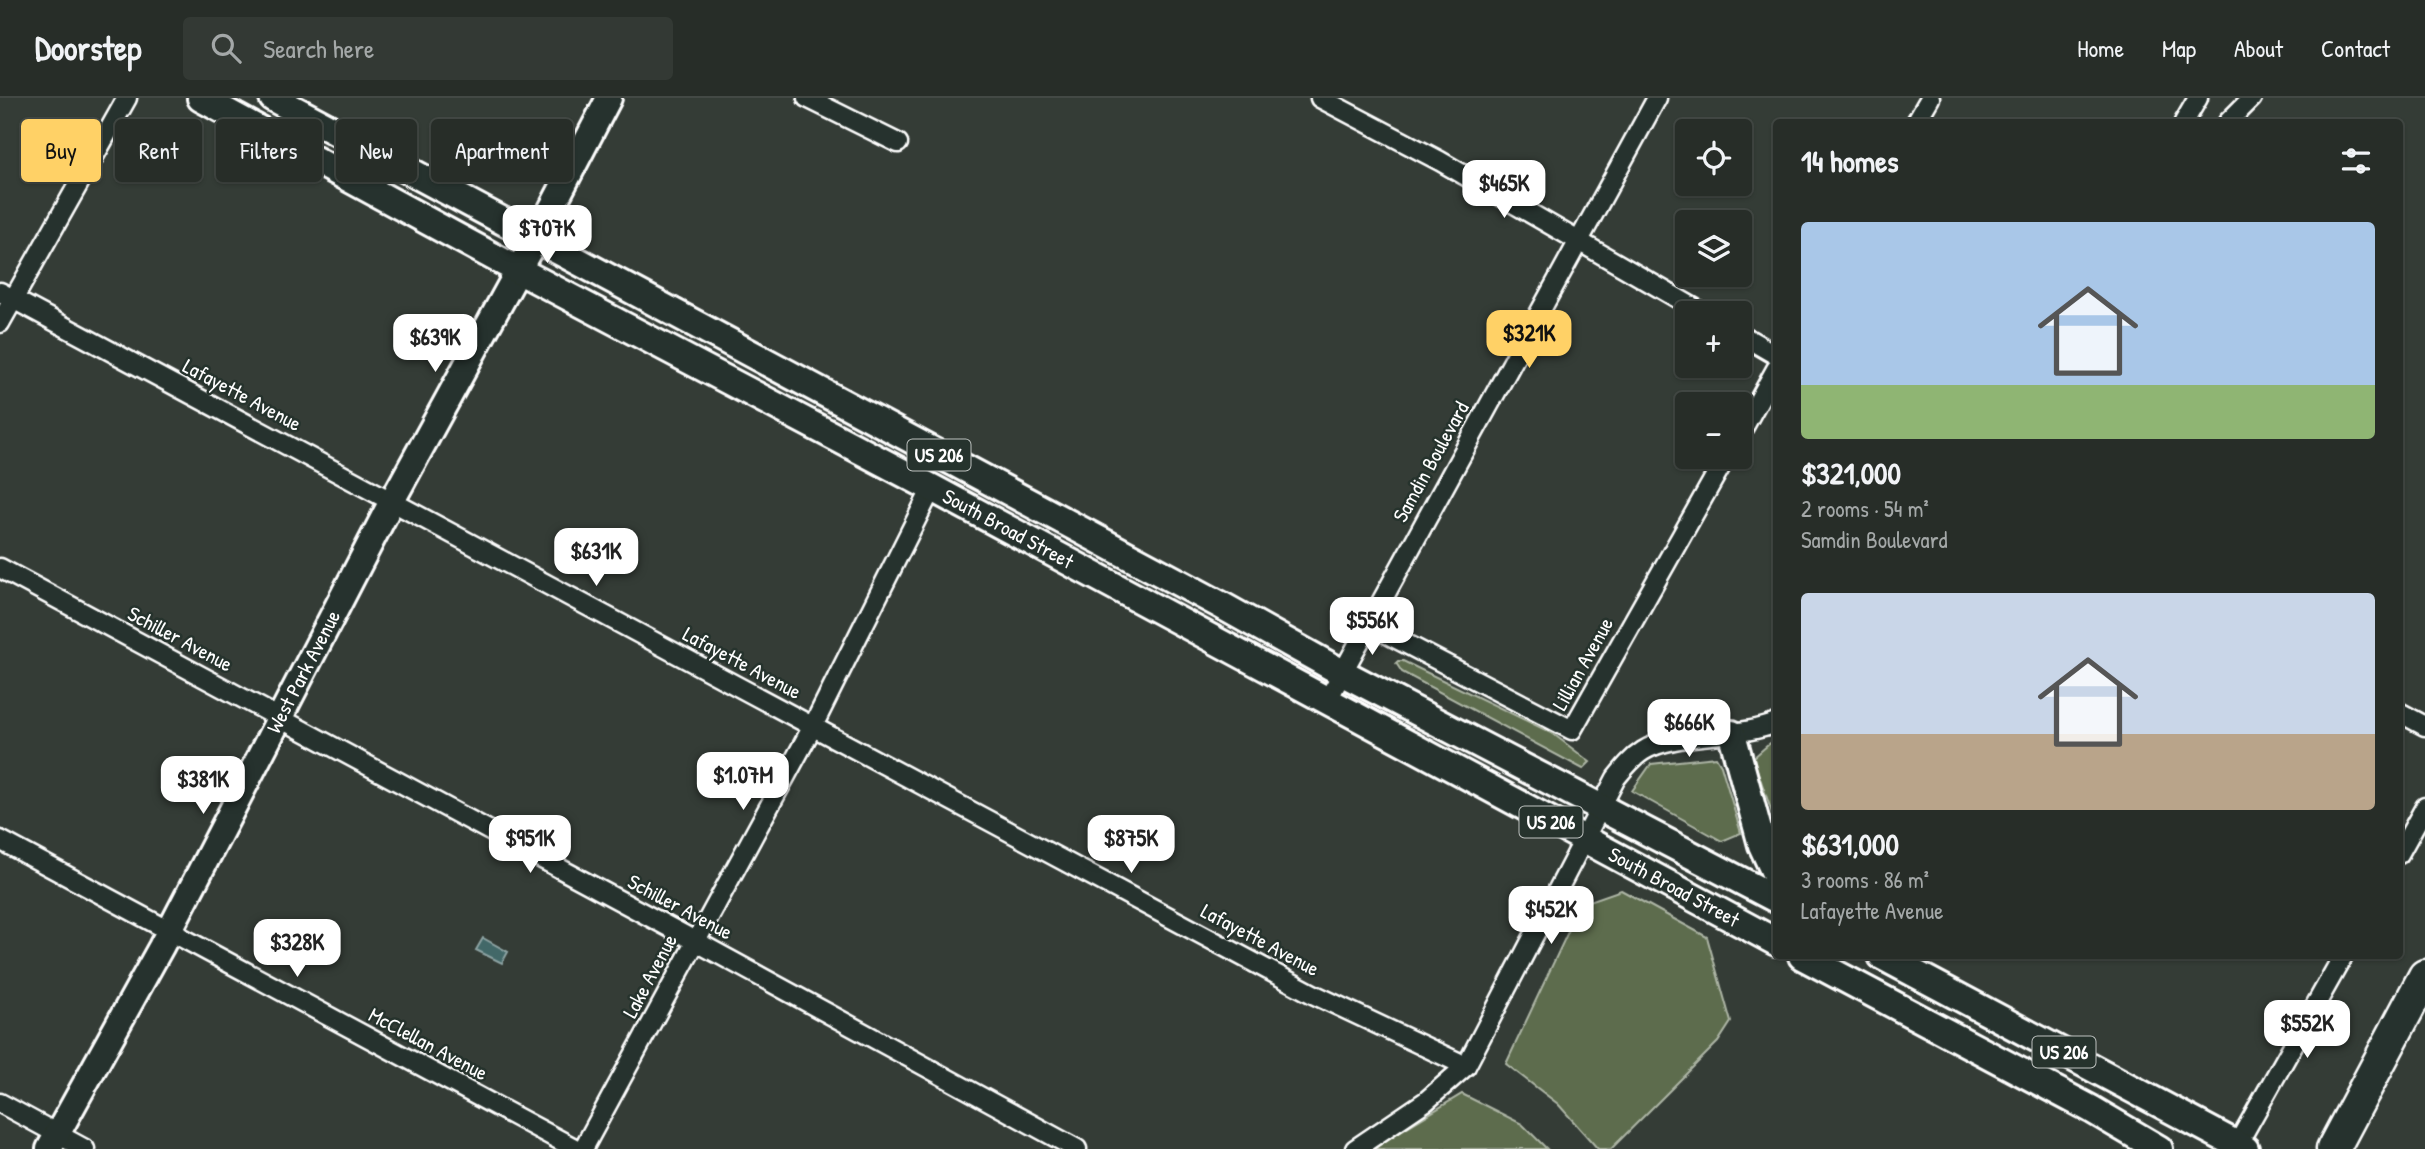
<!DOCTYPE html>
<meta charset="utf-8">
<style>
:root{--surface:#272d28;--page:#333934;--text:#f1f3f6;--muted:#a4a8a8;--line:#434945;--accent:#ffd166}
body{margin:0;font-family:"Patrick Hand",sans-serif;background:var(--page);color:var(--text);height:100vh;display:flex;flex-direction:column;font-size:26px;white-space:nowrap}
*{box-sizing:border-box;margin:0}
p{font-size:23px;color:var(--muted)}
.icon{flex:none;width:38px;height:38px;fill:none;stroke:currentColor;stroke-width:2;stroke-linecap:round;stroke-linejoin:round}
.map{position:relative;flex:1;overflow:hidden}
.details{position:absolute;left:1773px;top:21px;width:630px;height:840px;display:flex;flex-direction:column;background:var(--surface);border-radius:7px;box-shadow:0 2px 5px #0004,0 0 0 2px var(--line)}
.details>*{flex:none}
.banner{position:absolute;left:21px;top:21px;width:665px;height:63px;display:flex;gap:14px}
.fabs{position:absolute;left:1675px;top:21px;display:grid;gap:14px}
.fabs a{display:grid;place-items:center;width:77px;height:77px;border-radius:7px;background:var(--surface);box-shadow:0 2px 5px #0004,0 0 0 2px var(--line);font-size:35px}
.price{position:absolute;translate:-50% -60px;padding:0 16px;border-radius:14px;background:#fff;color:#222;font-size:23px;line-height:46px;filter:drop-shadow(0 2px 4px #0008)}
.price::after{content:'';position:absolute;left:50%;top:42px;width:21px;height:16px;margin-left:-10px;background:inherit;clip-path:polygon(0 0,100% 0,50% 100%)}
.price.active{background:var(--accent);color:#111}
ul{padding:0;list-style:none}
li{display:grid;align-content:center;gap:14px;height:371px;padding:0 28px}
li span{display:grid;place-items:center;height:217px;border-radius:7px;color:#555}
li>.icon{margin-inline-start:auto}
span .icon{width:126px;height:126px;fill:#fffc;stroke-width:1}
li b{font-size:30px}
h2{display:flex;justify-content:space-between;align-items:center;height:84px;padding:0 28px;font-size:30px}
.chip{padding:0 24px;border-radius:7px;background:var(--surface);box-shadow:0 2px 5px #0004,0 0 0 2px var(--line);font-size:24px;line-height:63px}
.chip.active{background:var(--accent);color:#111}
header{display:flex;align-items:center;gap:42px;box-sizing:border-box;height:98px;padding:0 35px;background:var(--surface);border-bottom:2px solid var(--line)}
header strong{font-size:33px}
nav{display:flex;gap:38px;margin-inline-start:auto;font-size:24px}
.search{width:490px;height:63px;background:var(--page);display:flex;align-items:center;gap:18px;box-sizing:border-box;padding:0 24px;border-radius:7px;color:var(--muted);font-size:26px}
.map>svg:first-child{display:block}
.green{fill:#5d6c4e;stroke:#aeb6a6;stroke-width:2}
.water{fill:#436868;stroke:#8ea4a4;stroke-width:2}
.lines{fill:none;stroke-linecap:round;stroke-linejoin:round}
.street-casing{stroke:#fff;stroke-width:23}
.secondary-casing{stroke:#fff;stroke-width:30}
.primary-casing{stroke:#fff;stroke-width:32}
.highway-casing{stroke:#fff;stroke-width:37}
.street{stroke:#26332d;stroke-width:18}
.secondary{stroke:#26332d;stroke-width:24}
.primary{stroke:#26332d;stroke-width:26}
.highway{stroke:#26332d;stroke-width:32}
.labels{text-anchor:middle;stroke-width:5;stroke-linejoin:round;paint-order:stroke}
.shield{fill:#26332d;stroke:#bec2c0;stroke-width:2}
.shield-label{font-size:19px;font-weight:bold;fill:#fff}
.street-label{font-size:21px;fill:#fff;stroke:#26332d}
</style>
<header>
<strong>Doorstep</strong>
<div class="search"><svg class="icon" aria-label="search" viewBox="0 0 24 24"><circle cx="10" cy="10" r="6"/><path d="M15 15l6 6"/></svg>Search here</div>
<nav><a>Home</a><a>Map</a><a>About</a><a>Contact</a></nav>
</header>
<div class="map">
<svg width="2425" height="1051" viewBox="0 0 2425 1051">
<rect width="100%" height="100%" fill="#343c36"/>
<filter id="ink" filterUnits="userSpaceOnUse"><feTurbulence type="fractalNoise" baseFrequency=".0143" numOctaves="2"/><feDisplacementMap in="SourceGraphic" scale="14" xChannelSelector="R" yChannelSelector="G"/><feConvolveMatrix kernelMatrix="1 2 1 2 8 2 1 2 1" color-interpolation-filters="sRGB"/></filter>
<g filter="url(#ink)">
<path class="green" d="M 1398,563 L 1403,563 L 1552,635 L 1590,664 L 1583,671 L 1402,574 L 1396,565 Z
M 1776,640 L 1776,726 L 1753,660 Z
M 1716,659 L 1721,667 L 1741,735 L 1722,743 L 1632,693 L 1651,666 Z
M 1621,792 L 1707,839 L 1731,924 L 1718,944 L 1611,1051 L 1598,1051 L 1558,1006 L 1506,966 L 1581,806 Z
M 1462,996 L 1522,1026 L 1547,1051 L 1371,1051 Z"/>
<path class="water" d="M 483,840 L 508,854 L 502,865 L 476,852 Z"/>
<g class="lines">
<defs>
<path id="street" d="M 807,0 L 898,45
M 1320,0 L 1440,63 L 1703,215
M 1916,24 L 1930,0
M 2184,24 L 2198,0
M 2228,24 L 2252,0
M 0,194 L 1313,896 L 1466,968
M 0,225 L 127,0
M 1740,236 L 1776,257
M 1740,336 L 1776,271
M 0,470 L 695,843 L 1077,1051
M 1368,526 L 1572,632 L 1726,359
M 1327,603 L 1657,0
M 2399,614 L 2425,628
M 0,742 L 576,1051
M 2399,756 L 2425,709
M 0,1005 L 85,1051
M 2237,1047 L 2343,858
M 583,1051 L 813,628 L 932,390
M 1355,1051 L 1426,1003 L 1466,968 L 1616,680 C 1624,670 1632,660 1643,653 C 1675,633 1738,641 1776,625"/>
<g id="secondary">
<path id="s1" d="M 49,1051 L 161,849 L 392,403 L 536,140 L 609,0"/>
</g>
<g id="primary">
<path id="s2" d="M 201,0 L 518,172 L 932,390 L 1776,844"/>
<path d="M 273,0 L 1219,506 L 1341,574 L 1776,801"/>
<path d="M 1732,636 L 1762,747 L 1776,777"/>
<path d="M 1802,858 L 2091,1011 L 2159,1051"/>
<path d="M 1882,858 L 2245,1051"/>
</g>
<path id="highway" d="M 2333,1051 L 2425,878"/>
</defs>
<use href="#street" class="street-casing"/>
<use href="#secondary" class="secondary-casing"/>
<use href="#primary" class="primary-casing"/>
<use href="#highway" class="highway-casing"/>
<use href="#street" class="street"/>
<use href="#secondary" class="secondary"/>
<use href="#primary" class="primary"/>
<use href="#highway" class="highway"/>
</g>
</g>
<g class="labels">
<g class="shield">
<rect x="907.5" y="341.5" width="63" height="31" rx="5"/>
<rect x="1519.5" y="708.5" width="63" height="31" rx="5"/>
<rect x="2032.5" y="938.5" width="63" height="31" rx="5"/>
</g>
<g class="shield-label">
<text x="939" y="364">US 206</text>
<text x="1551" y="731">US 206</text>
<text x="2064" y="961">US 206</text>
</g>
<g class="street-label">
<text transform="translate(242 297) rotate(28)" y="7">Lafayette Avenue</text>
<text transform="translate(1431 364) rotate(-61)" y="7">Samdin Boulevard</text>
<text dy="7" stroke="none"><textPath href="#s2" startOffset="915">South Broad Street</textPath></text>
<text transform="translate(180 541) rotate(28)" y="7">Schiller Avenue</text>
<text transform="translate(742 565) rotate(28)" y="7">Lafayette Avenue</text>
<text transform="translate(1583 566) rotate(-61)" y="7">Lillian Avenue</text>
<text dy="7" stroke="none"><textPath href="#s1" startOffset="541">West Park Avenue</textPath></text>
<text dy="7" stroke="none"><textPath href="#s2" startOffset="1671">South Broad Street</textPath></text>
<text transform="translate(680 809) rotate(28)" y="7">Schiller Avenue</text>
<text transform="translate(1260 842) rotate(28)" y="7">Lafayette Avenue</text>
<text transform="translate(650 878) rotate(-62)" y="7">Lake Avenue</text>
<text transform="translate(428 946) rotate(28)" y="7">McClellan Avenue</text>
</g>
</g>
</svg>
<div class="fabs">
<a><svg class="icon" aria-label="locate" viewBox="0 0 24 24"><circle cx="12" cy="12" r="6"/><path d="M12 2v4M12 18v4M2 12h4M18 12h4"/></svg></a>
<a><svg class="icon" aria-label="layers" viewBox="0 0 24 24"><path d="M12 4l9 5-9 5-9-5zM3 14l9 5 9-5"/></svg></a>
<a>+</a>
<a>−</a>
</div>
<b class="price" style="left:1504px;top:122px">$465K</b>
<b class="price" style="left:547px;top:167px">$707K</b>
<b class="price active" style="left:1529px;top:272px">$321K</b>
<b class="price" style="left:435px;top:276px">$639K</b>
<b class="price" style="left:596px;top:490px">$631K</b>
<b class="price" style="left:1372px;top:559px">$556K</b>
<b class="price" style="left:1689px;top:661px">$666K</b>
<b class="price" style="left:743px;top:714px">$1.07M</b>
<b class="price" style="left:203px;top:718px">$381K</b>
<b class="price" style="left:530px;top:777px">$951K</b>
<b class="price" style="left:1131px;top:777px">$875K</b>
<b class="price" style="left:1551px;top:848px">$452K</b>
<b class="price" style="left:297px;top:881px">$328K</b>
<b class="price" style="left:2307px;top:962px">$552K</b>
<div class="banner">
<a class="chip active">Buy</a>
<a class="chip">Rent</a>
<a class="chip">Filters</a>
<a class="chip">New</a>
<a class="chip">Apartment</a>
</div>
<section class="details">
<h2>14 homes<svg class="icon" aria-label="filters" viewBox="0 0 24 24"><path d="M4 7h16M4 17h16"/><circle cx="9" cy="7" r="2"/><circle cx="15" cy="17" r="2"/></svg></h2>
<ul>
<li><span style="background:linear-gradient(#a9c7e8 75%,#8fb573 0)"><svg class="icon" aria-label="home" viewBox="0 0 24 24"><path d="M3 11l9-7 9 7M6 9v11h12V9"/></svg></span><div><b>$321,000</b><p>2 rooms · 54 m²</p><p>Samdin Boulevard</p></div></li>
<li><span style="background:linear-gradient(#c9d6e8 65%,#b9a48a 0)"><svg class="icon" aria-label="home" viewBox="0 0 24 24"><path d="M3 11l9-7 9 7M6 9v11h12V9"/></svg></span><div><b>$631,000</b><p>3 rooms · 86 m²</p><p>Lafayette Avenue</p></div></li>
</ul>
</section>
</div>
